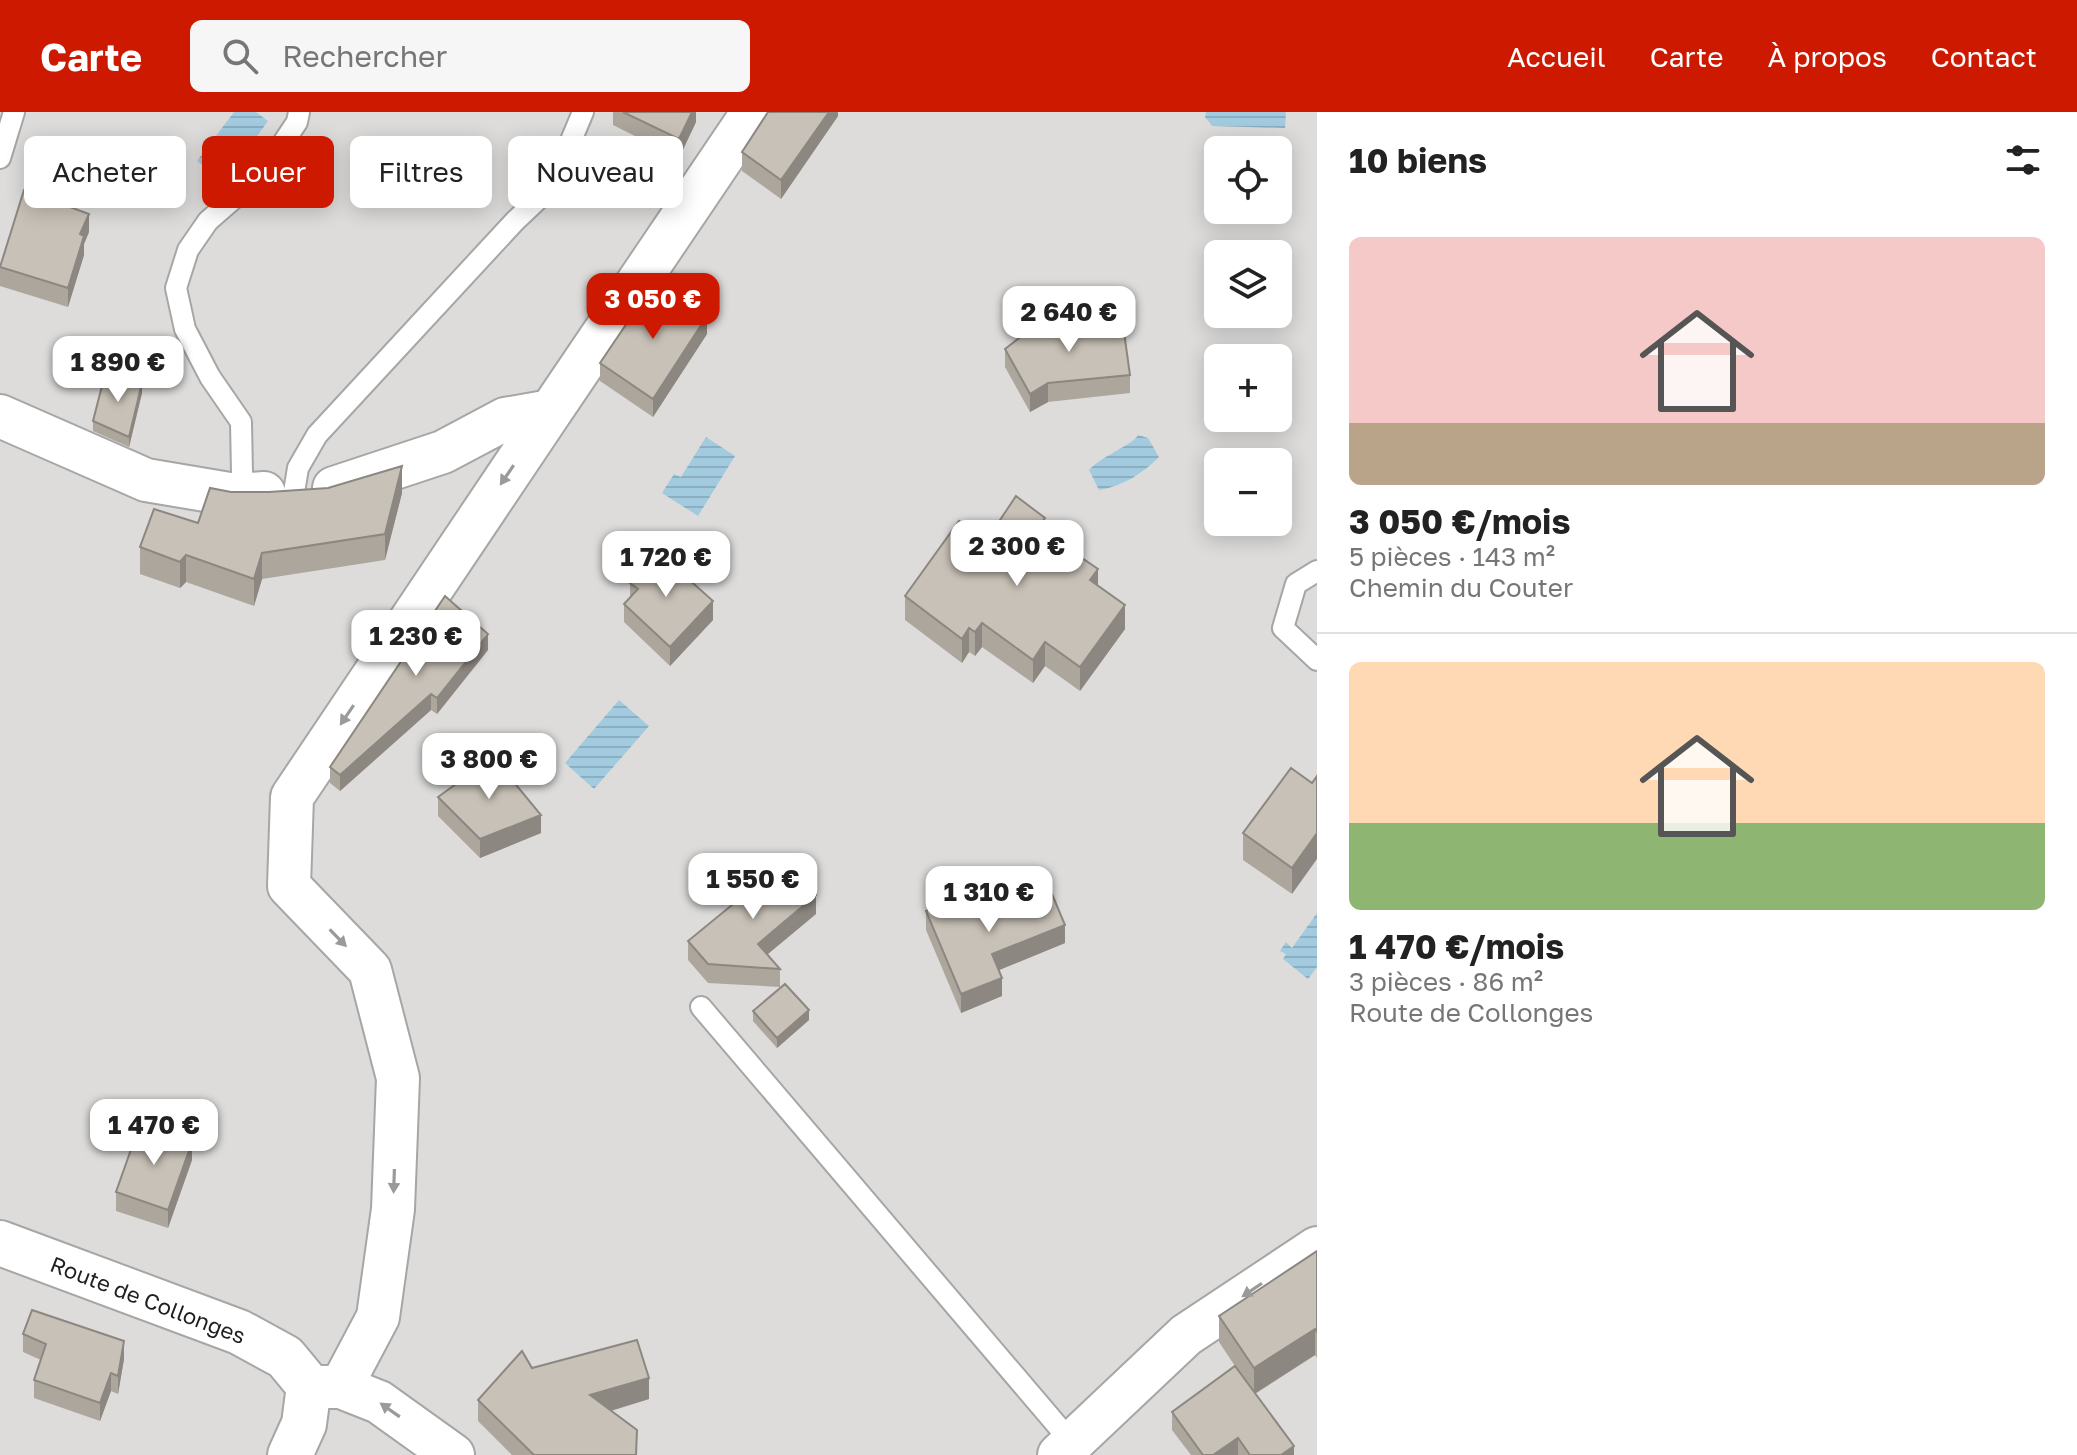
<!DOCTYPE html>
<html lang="fr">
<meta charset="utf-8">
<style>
:root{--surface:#fff;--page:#f6f6f6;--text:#222;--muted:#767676;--line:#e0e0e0;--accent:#cd1900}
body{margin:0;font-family:"Golos Text",sans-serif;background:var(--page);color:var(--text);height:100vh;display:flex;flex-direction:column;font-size:30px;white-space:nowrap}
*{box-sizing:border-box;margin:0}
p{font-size:26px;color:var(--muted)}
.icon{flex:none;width:44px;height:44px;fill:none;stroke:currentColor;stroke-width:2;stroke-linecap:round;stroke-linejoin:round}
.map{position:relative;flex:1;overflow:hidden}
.side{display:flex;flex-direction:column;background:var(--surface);width:760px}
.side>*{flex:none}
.guide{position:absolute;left:24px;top:24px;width:760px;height:72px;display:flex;gap:16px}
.controls{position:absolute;left:1204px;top:24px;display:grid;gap:16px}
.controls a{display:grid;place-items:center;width:88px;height:88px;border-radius:12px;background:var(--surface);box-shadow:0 4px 20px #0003;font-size:40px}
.price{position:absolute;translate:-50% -68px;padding:0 18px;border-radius:16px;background:#fff;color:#222;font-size:26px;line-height:52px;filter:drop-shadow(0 2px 4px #0008)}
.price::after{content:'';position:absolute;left:50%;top:48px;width:24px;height:18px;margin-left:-12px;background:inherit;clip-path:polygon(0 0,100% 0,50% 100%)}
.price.current{background:var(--accent);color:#fff}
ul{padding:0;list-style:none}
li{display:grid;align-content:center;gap:16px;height:424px;padding:0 32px}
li+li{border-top:2px solid var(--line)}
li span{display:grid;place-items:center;height:248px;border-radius:12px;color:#555}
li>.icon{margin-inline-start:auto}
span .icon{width:144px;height:144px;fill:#fffc;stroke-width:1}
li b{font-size:34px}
h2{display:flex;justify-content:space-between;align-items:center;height:96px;padding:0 32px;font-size:34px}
.pill{padding:0 28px;border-radius:12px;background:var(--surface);box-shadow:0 4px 20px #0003;font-size:28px;line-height:72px}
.pill.current{background:var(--accent);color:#fff}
header{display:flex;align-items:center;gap:48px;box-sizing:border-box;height:112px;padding:0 40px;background:var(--accent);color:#fff}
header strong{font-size:38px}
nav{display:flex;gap:44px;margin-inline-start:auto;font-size:28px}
.search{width:560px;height:72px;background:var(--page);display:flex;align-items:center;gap:20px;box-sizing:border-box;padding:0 28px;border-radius:12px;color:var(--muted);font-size:30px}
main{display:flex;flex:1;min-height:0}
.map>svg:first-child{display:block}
.residential{fill:#dddcdb;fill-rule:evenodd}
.water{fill:url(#water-rules)}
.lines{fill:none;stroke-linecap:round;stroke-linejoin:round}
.service-casing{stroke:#a6a6a6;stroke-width:24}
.minor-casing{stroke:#a6a6a6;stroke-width:46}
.tertiary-casing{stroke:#a6a6a6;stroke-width:48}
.service{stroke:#fff;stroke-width:20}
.minor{stroke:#fff;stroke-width:42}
.tertiary{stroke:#fff;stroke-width:44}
.wall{fill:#aca69d}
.shaded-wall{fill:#8c8780}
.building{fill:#c8c1b7;stroke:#8c8780;stroke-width:2}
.oneway{fill:#9a9a9a}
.labels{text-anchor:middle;stroke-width:6;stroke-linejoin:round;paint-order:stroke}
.street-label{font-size:22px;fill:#1f1f1f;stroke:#fff}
</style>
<header>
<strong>Carte</strong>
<div class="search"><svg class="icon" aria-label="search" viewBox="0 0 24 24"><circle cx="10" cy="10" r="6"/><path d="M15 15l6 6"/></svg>Rechercher</div>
<nav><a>Accueil</a><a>Carte</a><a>À propos</a><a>Contact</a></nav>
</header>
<main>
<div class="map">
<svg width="1317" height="1343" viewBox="0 0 1317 1343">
<defs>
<pattern id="water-rules" width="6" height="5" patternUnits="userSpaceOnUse" patternTransform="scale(2)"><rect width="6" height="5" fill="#a2cbe0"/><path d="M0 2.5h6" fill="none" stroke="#8baec0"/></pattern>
</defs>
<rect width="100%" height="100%" fill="#f0eee4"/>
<path class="residential" d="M 0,0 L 1317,0 L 1317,1343 L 0,1343 ZM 1218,38 L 1278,38 L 1278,98 L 1218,98 ZM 1218,142 L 1278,142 L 1278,202 L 1218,202 ZM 1218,246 L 1278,246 L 1278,306 L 1218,306 ZM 1218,350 L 1278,350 L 1278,410 L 1218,410 Z"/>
<path class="water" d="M 234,0 L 256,0 L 268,9 L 224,70 L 197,49 Z
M 1206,0 L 1286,0 L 1285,16 L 1212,14 L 1205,5 Z
M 1138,323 L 1148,326 L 1159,345 C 1142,362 1123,374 1099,378 L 1089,358 C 1101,344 1133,333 1138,323 Z
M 706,325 L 735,344 L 698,404 L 662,381 L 674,362 L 681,365 Z
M 619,588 L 649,614 L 594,677 L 565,651 Z
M 1317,801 L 1317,855 L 1308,867 L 1283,847 L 1286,842 L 1280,839 L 1286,830 L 1292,836 Z"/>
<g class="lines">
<defs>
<path id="service" d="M 0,46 L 14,0
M 294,380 L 298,356 L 317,323 L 515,109 L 552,74 L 583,0
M 235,383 L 242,362 L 241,310 L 210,265 L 185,217 L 176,176 L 188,138 L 208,109 L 263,61 L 297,10 L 299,0
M 1317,459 L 1296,472 L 1283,516 L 1317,548
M 701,895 L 1073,1332"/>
<path id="minor" d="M 0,304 L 146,368 L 235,383 L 264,381
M 334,376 L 443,340 L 505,307 L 551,299 L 753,0
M 315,1275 L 341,1275 L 379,1290 L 453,1343
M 341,1275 L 378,1205 L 393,1097 L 398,966 L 370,858 L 289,774 L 292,685 L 551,299
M 1059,1343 L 1186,1223 L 1317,1136"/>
<path id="tertiary" d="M 0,1131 L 239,1220 L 285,1245 L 309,1274 L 304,1312 L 290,1343"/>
</defs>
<use href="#service" class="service-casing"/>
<use href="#minor" class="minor-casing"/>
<use href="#tertiary" class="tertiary-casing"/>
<use href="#service" class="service"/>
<use href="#minor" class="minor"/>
<use href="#tertiary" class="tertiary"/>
</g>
<path class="wall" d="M 613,0 L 696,0 L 696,10 L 679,46 L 613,13 Z
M 838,0 L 838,4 L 781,87 L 742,59 L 742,40 Z
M 89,120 L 84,132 L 84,143 L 68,195 L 0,174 L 0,154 Z
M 1097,217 L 1130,263 L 1130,281 L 1048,290 L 1030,300 L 1005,255 L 1005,237 Z
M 707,222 L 653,305 L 600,269 L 600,251 Z
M 142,281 L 129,335 L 93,319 L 93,309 Z
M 231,380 L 402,381 L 385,448 L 262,467 L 254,494 L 186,470 L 180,476 L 140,462 L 140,435 L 198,411 Z
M 1045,421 L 1098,473 L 1125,517 L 1080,579 L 1045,554 L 1033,571 L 982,535 L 975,544 L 969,540 L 962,551 L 905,508 L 905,484 L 986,429 Z
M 630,471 L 713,508 L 670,554 L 624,510 L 624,492 L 630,485 Z
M 488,538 L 437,602 L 431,598 L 340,679 L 330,671 L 330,655 Z
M 1312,671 L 1292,782 L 1243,748 L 1243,721 Z
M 438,685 L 541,721 L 480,746 L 438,704 Z
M 926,799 L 978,804 L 1065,831 L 999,858 L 1002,884 L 961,901 L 926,818 Z
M 816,802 L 768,842 L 780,857 L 780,875 L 708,871 L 688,848 L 688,829 Z
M 753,899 L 809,908 L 777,936 L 753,909 Z
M 192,1048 L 168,1116 L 116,1099 L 116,1080 Z
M 1317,1139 L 1317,1246 L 1315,1243 L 1255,1282 L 1294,1343 L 1191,1343 L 1172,1318 L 1172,1300 L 1235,1254 L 1219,1230 L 1219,1204 Z
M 23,1222 L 124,1247 L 118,1282 L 111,1279 L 100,1309 L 34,1286 L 34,1268 L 41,1248 L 23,1240 Z
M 532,1256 L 649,1287 L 611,1299 L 637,1343 L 512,1343 L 478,1309 L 478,1288 Z"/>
<path class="shaded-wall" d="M 692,0 L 696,0 L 696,10 L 679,46 L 679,27 Z
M 829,0 L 838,0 L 838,4 L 781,87 L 781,68 Z
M 89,102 L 89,120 L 84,132 L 84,143 L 68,195 L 68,176 L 80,122 Z
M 707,204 L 707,222 L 653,305 L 653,287 Z
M 142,271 L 142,281 L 129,335 L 129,325 Z
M 1048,271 L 1048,290 L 1030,300 L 1030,282 Z
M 402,354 L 402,381 L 385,448 L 385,422 Z
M 1045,406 L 1045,430 L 1038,416 Z
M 262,441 L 262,467 L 254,494 L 254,467 Z
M 186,443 L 186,470 L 180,476 L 180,450 Z
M 1098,457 L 1098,481 L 1090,468 Z
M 713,489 L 713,508 L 670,554 L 670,535 Z
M 1125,493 L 1125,517 L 1080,579 L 1080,555 Z
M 982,511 L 982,535 L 975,544 L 975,520 Z
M 969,516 L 969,540 L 962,551 L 962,527 Z
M 488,522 L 488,538 L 437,602 L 437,586 Z
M 1045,530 L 1045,554 L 1033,571 L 1033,548 Z
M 431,582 L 431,598 L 340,679 L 340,663 Z
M 541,703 L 541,721 L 480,746 L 480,727 Z
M 1317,721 L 1317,747 L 1292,782 L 1292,756 Z
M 816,783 L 816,802 L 758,850 L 758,832 Z
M 1065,813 L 1065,831 L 992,861 L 992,842 Z
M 1002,866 L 1002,884 L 961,901 L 961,882 Z
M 809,898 L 809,908 L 777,936 L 777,926 Z
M 192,1030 L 192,1048 L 168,1116 L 168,1098 Z
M 1315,1217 L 1315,1243 L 1254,1282 L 1254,1256 Z
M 124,1229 L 124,1247 L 118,1282 L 118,1264 Z
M 111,1261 L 111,1279 L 100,1309 L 100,1291 Z
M 649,1266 L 649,1287 L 590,1305 L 590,1283 Z
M 1238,1326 L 1238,1343 L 1213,1343 Z
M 1294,1334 L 1294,1343 L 1281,1343 Z"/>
<path class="building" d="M 623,0 L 692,0 L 679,27 Z
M 768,0 L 829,0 L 781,68 L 742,40 Z
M 24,78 L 89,102 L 80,122 L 84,124 L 68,176 L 0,155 Z
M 654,171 L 707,204 L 653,287 L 600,251 Z
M 1096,207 L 1097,217 L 1123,213 L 1130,263 L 1048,271 L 1030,282 L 1005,237 L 1032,216 Z
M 105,262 L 142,271 L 129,325 L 93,309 Z
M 402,354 L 385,422 L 262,441 L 254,467 L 186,443 L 180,450 L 140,435 L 154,397 L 198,411 L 210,376 L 231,380 L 269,380 L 328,376 Z
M 1016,384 L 1045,406 L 1038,416 L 1098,457 L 1090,468 L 1125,493 L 1080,555 L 1045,530 L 1033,548 L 982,511 L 975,520 L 969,516 L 962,527 L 905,484 L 959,409 L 986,429 Z
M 657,439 L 713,489 L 670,535 L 624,492 L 638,477 L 630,471 Z
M 445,484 L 488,522 L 437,586 L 431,582 L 340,663 L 330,655 Z
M 493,645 L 541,703 L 480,727 L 438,685 Z
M 1291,656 L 1312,671 L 1317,664 L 1317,721 L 1292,756 L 1243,721 Z
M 787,748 L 816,783 L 758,832 L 780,857 L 708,852 L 688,829 Z
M 1049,775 L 1065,813 L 992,842 L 1002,866 L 961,882 L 926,799 L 968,782 L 978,804 Z
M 785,872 L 809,898 L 777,926 L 753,899 Z
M 140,1012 L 192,1030 L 168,1098 L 116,1080 Z
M 1317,1139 L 1317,1220 L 1315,1217 L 1254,1256 L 1219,1204 Z
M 32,1198 L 124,1229 L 118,1264 L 111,1261 L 100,1291 L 34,1268 L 46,1232 L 23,1222 Z
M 637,1228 L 649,1266 L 590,1283 L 637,1318 L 636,1343 L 534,1343 L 478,1288 L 522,1239 L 532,1256 Z
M 1235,1254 L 1294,1334 L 1281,1343 L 1250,1343 L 1238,1326 L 1213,1343 L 1203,1343 L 1172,1300 Z"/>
<defs><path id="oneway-solid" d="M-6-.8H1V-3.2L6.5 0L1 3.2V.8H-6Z" transform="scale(2)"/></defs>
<g class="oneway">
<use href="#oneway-solid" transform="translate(507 363) rotate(124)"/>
<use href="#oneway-solid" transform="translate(347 603) rotate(124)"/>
<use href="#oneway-solid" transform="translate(338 826) rotate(46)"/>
<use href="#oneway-solid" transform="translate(394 1069) rotate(92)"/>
<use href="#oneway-solid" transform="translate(1252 1178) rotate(146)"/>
<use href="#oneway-solid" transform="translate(390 1298) rotate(-145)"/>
</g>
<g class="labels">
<g class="street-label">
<text transform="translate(148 1188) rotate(21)" y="8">Route de Collonges</text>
</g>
</g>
</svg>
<div class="controls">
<a><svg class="icon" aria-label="locate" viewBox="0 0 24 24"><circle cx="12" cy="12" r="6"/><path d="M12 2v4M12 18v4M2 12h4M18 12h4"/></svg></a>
<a><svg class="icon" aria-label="layers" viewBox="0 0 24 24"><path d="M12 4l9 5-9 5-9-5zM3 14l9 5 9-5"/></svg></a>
<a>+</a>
<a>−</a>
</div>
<b class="price current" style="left:653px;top:229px">3 050 €</b>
<b class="price" style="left:1069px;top:242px">2 640 €</b>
<b class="price" style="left:118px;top:292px">1 890 €</b>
<b class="price" style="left:1017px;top:476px">2 300 €</b>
<b class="price" style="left:666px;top:487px">1 720 €</b>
<b class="price" style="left:416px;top:566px">1 230 €</b>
<b class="price" style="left:489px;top:689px">3 800 €</b>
<b class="price" style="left:753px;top:809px">1 550 €</b>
<b class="price" style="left:989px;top:822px">1 310 €</b>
<b class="price" style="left:154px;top:1055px">1 470 €</b>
<div class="guide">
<a class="pill">Acheter</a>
<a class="pill current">Louer</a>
<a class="pill">Filtres</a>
<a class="pill">Nouveau</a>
</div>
</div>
<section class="side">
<h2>10 biens<svg class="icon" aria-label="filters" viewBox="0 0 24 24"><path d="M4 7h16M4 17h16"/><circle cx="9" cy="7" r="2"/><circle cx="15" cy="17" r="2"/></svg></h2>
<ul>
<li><span style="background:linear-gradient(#f6c9c9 75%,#b9a48a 0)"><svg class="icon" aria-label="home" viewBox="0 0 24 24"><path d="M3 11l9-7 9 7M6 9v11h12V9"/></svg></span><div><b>3 050 €/mois</b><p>5 pièces · 143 m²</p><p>Chemin du Couter</p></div></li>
<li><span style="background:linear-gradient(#ffd9b3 65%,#8fb573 0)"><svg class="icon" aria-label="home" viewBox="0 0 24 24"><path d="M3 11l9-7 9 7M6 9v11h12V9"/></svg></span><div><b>1 470 €/mois</b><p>3 pièces · 86 m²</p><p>Route de Collonges</p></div></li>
</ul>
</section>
</main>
